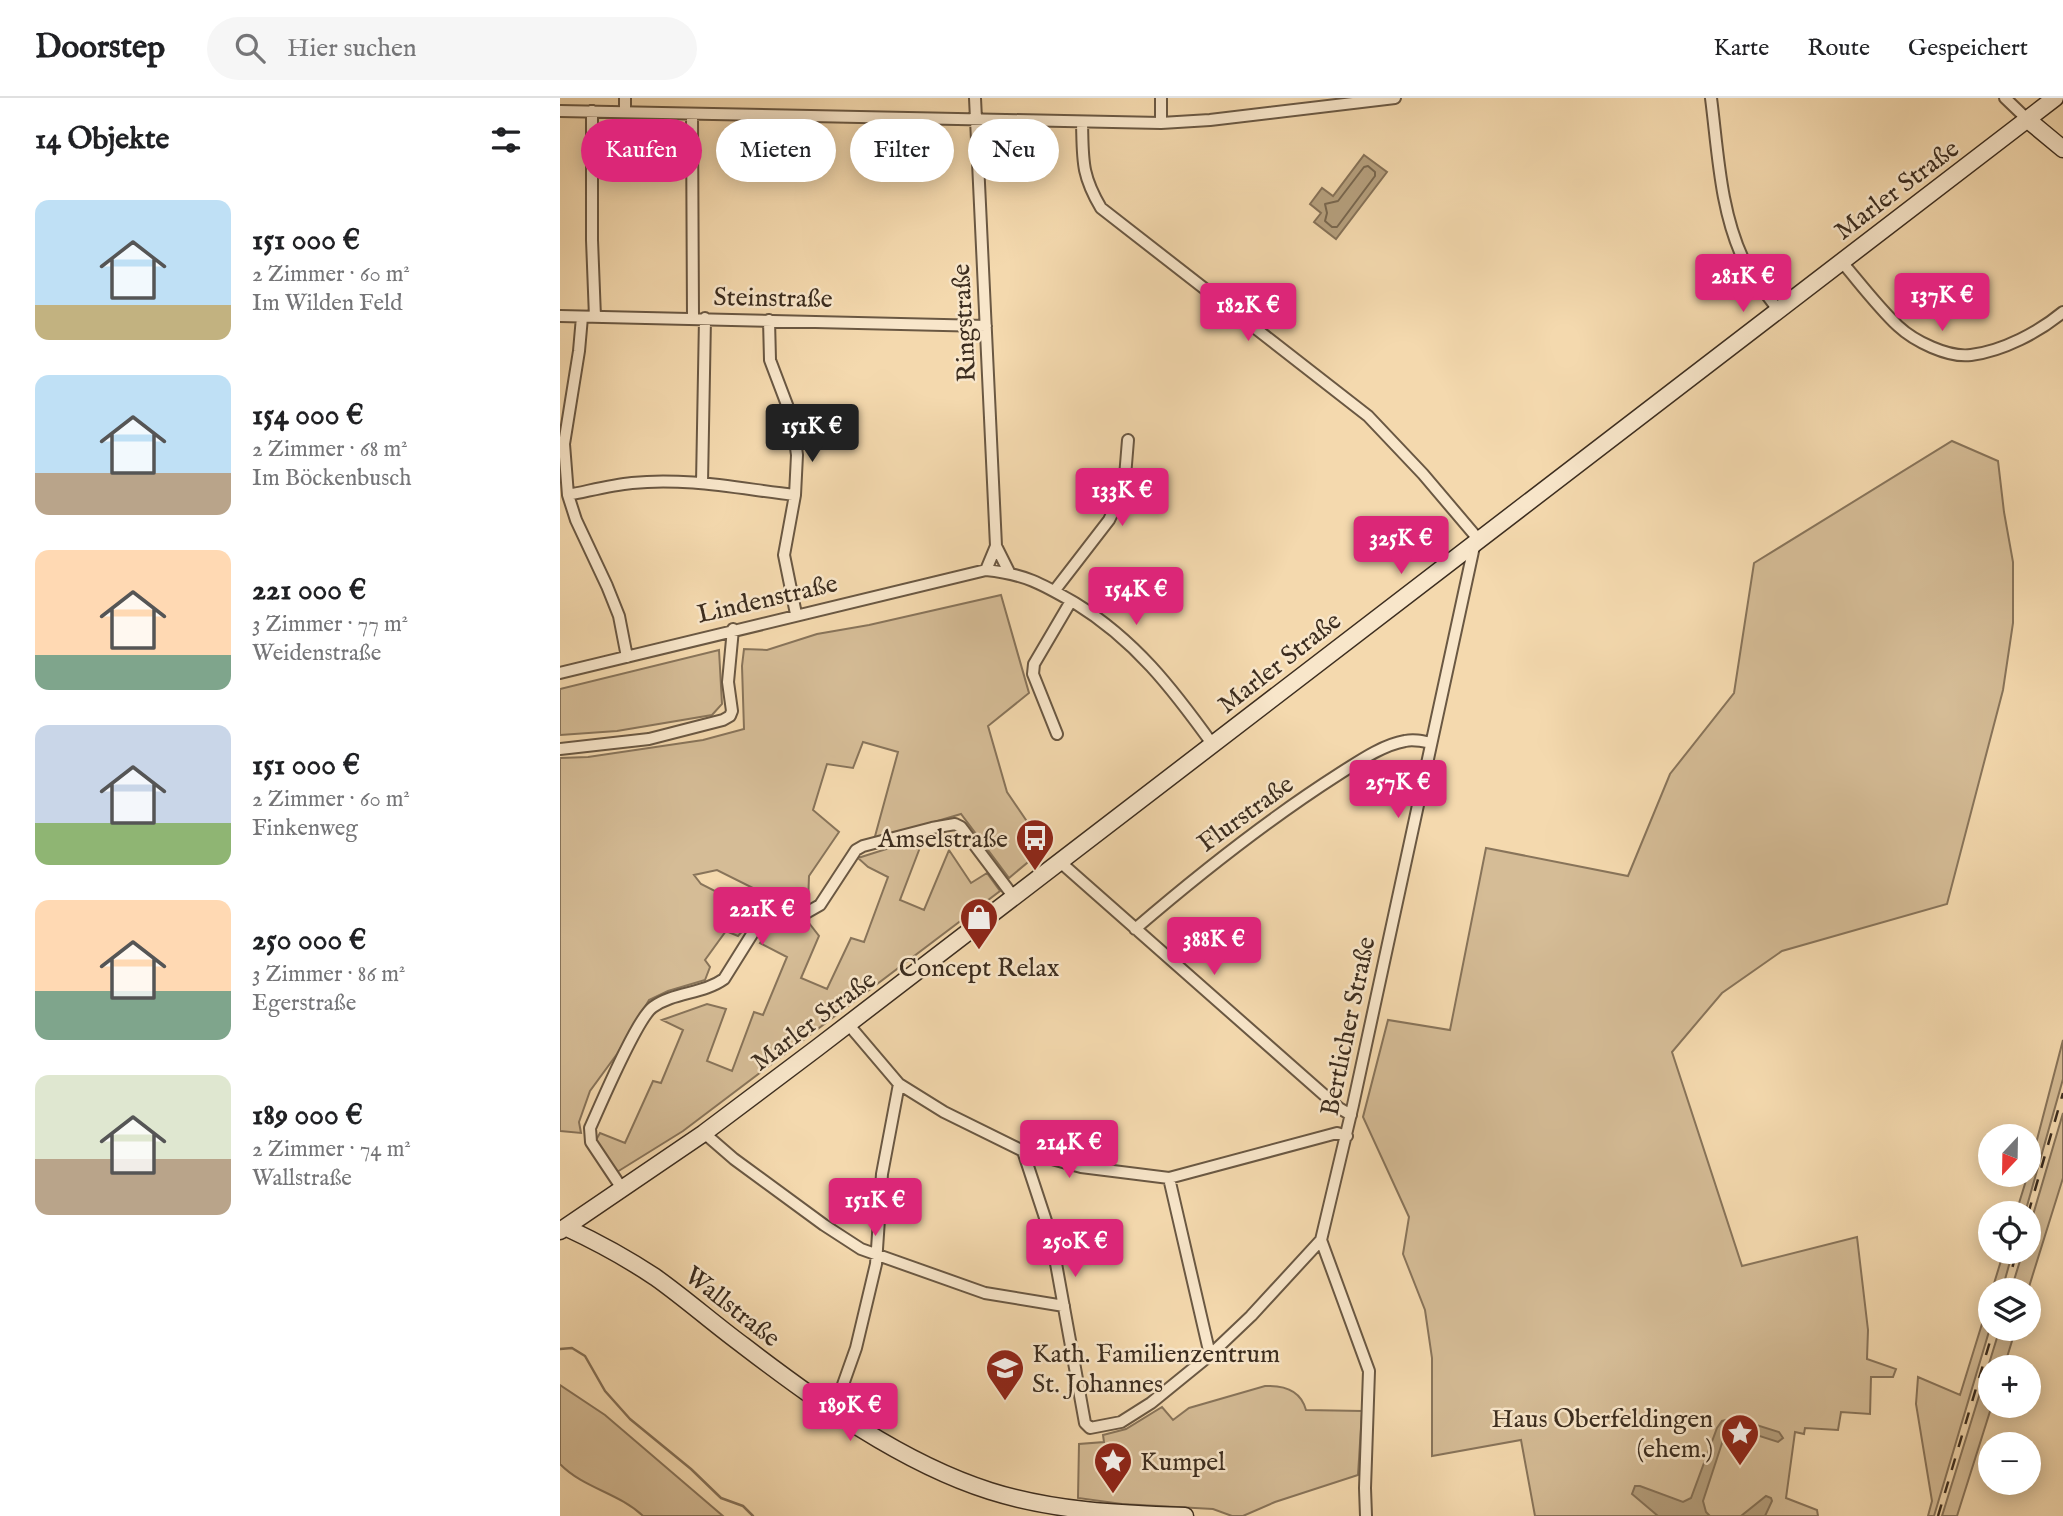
<!DOCTYPE html>
<html lang="de">
<meta charset="utf-8">
<style>
:root{--surface:#fff;--page:#f6f6f6;--text:#202124;--muted:#757577;--line:#e0e0e0;--accent:#db2777}
body{margin:0;font-family:"IM FELL English",serif;background:var(--page);color:var(--text);height:100vh;display:flex;flex-direction:column;font-size:26px;white-space:nowrap}
*{box-sizing:border-box;margin:0}
p{font-size:23px;color:var(--muted)}
.icon{flex:none;width:38px;height:38px;fill:none;stroke:currentColor;stroke-width:2;stroke-linecap:round;stroke-linejoin:round}
.map{position:relative;flex:1;overflow:hidden}
.panel{display:flex;flex-direction:column;background:var(--surface);width:560px}
.panel>*{flex:none}
.guide{position:absolute;left:21px;top:21px;width:665px;height:63px;display:flex;gap:14px}
.needle{width:46px;rotate:202deg}
.fabs{position:absolute;left:1418px;top:1026px;display:grid;gap:14px}
.fabs a{display:grid;place-items:center;width:63px;height:63px;border-radius:50%;background:var(--surface);box-shadow:0 4px 18px #0003;font-size:35px}
.price{position:absolute;translate:-50% -60px;padding:0 16px;border-radius:7px;background:var(--accent);color:#fff;font-size:23px;line-height:46px;filter:drop-shadow(0 2px 4px #0008)}
.price::after{content:'';position:absolute;left:50%;top:42px;width:21px;height:16px;margin-left:-10px;background:inherit;clip-path:polygon(0 0,100% 0,50% 100%)}
.price.active{background:#222;color:#fff}
ul{padding:0;list-style:none}
li{display:flex;align-items:center;gap:21px;height:175px;padding:0 35px}
li span{display:grid;place-items:center;flex:none;width:196px;height:140px;border-radius:14px;color:#555}
li>.icon{margin-inline-start:auto}
span .icon{width:84px;height:84px;fill:#fffc;stroke-width:1}
li b{font-size:30px}
h2{display:flex;justify-content:space-between;align-items:center;height:84px;padding:0 35px;font-size:30px}
.pill{padding:0 24px;border-radius:32px;background:var(--surface);box-shadow:0 4px 18px #0003;font-size:24px;line-height:63px}
.pill.active{background:var(--accent);color:#fff}
header{display:flex;align-items:center;gap:42px;box-sizing:border-box;height:98px;padding:0 35px;background:var(--surface);border-bottom:2px solid var(--line)}
header strong{font-size:33px}
nav{display:flex;gap:38px;margin-inline-start:auto;font-size:24px}
.search{width:490px;height:63px;background:var(--page);display:flex;align-items:center;gap:18px;box-sizing:border-box;padding:0 24px;border-radius:38px;color:var(--muted);font-size:26px}
main{display:flex;flex:1;min-height:0}
.map>svg:first-child{display:block}
.green{fill:#d5bc96;stroke:#88745a;stroke-width:2}
.water{fill:#b59f7d;stroke:#857157;stroke-width:2}
.lines{fill:none;stroke-linecap:round;stroke-linejoin:round}
.shore{stroke:#78664e;stroke-width:2}
.stream{stroke:#857157;stroke-width:2.5}
.street-casing{stroke:#6a5843;stroke-width:14}
.secondary-casing{stroke:#3c2d1f;stroke-width:19}
.street{stroke:#f8e6ca;stroke-width:10}
.secondary{stroke:#f8e6ca;stroke-width:16}
.rail{stroke:#3c2d1f;stroke-width:2.5;stroke-dasharray:12 12;stroke-linecap:butt}
.labels{text-anchor:middle;stroke-width:5;stroke-linejoin:round;paint-order:stroke}
.street-label{font-size:26px;fill:#3c2d1f;stroke:#f8e6ca}
.poi-label{font-size:26px;fill:#3c2d1f;stroke:#f8e6ca;text-anchor:end}
</style>
<header>
<strong>Doorstep</strong>
<div class="search"><svg class="icon" aria-label="search" viewBox="0 0 24 24"><circle cx="10" cy="10" r="6"/><path d="M15 15l6 6"/></svg>Hier suchen</div>
<nav><a>Karte</a><a>Route</a><a>Gespeichert</a></nav>
</header>
<main>
<section class="panel">
<h2>14 Objekte<svg class="icon" aria-label="filters" viewBox="0 0 24 24"><path d="M4 7h16M4 17h16"/><circle cx="9" cy="7" r="2"/><circle cx="15" cy="17" r="2"/></svg></h2>
<ul>
<li><span style="background:linear-gradient(#bfe0f5 75%,#c2b280 0)"><svg class="icon" aria-label="home" viewBox="0 0 24 24"><path d="M3 11l9-7 9 7M6 9v11h12V9"/></svg></span><div><b>151 000 €</b><p>2 Zimmer · 60 m²</p><p>Im Wilden Feld</p></div></li>
<li><span style="background:linear-gradient(#bfe0f5 70%,#b9a48a 0)"><svg class="icon" aria-label="home" viewBox="0 0 24 24"><path d="M3 11l9-7 9 7M6 9v11h12V9"/></svg></span><div><b>154 000 €</b><p>2 Zimmer · 68 m²</p><p>Im Böckenbusch</p></div></li>
<li><span style="background:linear-gradient(#ffd9b3 75%,#7fa58c 0)"><svg class="icon" aria-label="home" viewBox="0 0 24 24"><path d="M3 11l9-7 9 7M6 9v11h12V9"/></svg></span><div><b>221 000 €</b><p>3 Zimmer · 77 m²</p><p>Weidenstraße</p></div></li>
<li><span style="background:linear-gradient(#c9d6e8 70%,#8fb573 0)"><svg class="icon" aria-label="home" viewBox="0 0 24 24"><path d="M3 11l9-7 9 7M6 9v11h12V9"/></svg></span><div><b>151 000 €</b><p>2 Zimmer · 60 m²</p><p>Finkenweg</p></div></li>
<li><span style="background:linear-gradient(#ffd9b3 65%,#7fa58c 0)"><svg class="icon" aria-label="home" viewBox="0 0 24 24"><path d="M3 11l9-7 9 7M6 9v11h12V9"/></svg></span><div><b>250 000 €</b><p>3 Zimmer · 86 m²</p><p>Egerstraße</p></div></li>
<li><span style="background:linear-gradient(#dfe7d0 60%,#b9a48a 0)"><svg class="icon" aria-label="home" viewBox="0 0 24 24"><path d="M3 11l9-7 9 7M6 9v11h12V9"/></svg></span><div><b>189 000 €</b><p>2 Zimmer · 74 m²</p><p>Wallstraße</p></div></li>
</ul>
</section>
<div class="map">
<svg width="1503" height="1418" viewBox="0 0 1503 1418">
<rect width="100%" height="100%" fill="#f4d9ae"/>
<filter id="stains"><feTurbulence type="fractalNoise" baseFrequency=".00286" numOctaves="4"/><feColorMatrix values="0 0 0 0 .2 0 0 0 0 .09 0 0 0 0 .02 0 0 0 .5 -.17"/></filter>
<radialGradient id="worn" r=".72"><stop offset=".6" stop-color="#630" stop-opacity="0"/><stop offset="1" stop-color="#630" stop-opacity=".3"/></radialGradient>
<path class="green" d="M 1392,343 L 1438,363 L 1444,414 L 1453,464 L 1453,525 L 1443,592 L 1387,806 L 1222,853 L 1162,895 L 1112,954 L 1182,1168 L 1297,1139 L 1308,1232 L 1307,1261 L 1336,1271 L 1333,1279 L 1311,1279 L 1310,1316 L 1281,1314 L 1278,1332 L 1245,1330 L 1244,1336 L 1235,1334 L 1226,1400 L 1257,1412 L 1258,1418 L 975,1418 L 961,1342 L 872,1358 L 872,1260 L 865,1212 L 843,1156 L 849,1119 L 803,1019 L 828,922 L 890,932 L 926,750 L 1068,778 L 1110,676 L 1174,595 L 1194,465 Z
M 441,497 L 469,595 L 428,628 L 447,694 L 485,750 L 449,780 L 401,716 L 314,742 L 338,654 L 303,644 L 293,670 L 267,666 L 253,712 L 279,734 L 249,778 L 248,806 L 206,816 L 195,791 L 157,772 L 134,777 L 141,786 L 159,795 L 187,828 L 178,838 L 166,833 L 145,862 L 150,869 L 145,882 L 108,893 L 89,902 L 57,956 L 30,993 L 19,1024 L 21,1035 L 0,1033 L 0,660 L 28,659 L 143,642 L 184,631 L 182,568 L 184,551 L 207,552 L 257,536 L 309,527 Z
M 159,552 L 162,606 L 152,617 L 57,633 L 0,637 L 0,591 Z
M 364,739 L 340,802 L 364,812 L 389,752 L 411,785 L 427,775 L 440,793 L 123,1033 L 57,1074 L 36,1042 L 40,1035 L 65,1045 L 93,983 L 101,985 L 123,932 L 102,922 L 147,906 L 166,911 L 147,963 L 172,973 L 194,914 L 203,917 L 227,859 L 200,845 L 207,834 L 249,825 L 259,838 L 241,880 L 267,891 L 291,840 L 304,844 L 328,779 L 308,769 L 298,760 Z
M 1503,942 L 1503,981 L 1465,1115 L 1456,1115 L 1468,1076 Z
M 1503,1015 L 1503,1080 L 1468,1192 L 1451,1192 L 1463,1153 L 1468,1153 L 1468,1134 Z
M 1444,1153 L 1453,1153 L 1442,1192 L 1432,1192 Z
M 1430,1200 L 1430,1230 L 1374,1418 L 1368,1418 L 1372,1403 L 1356,1306 L 1358,1279 L 1400,1297 Z
M 1440,1230 L 1456,1230 L 1444,1269 L 1430,1269 L 1430,1307 L 1432,1307 L 1397,1418 L 1382,1418 Z
M 0,1287 L 45,1317 L 163,1418 L 83,1418 C 59,1395 23,1390 0,1366 Z
M 705,1288 C 725,1287 741,1293 746,1312 L 802,1313 L 798,1377 L 715,1404 L 683,1418 L 672,1418 L 653,1411 L 562,1406 L 518,1400 L 519,1346 L 544,1344 L 543,1337 L 566,1331 L 602,1309 L 613,1322 L 629,1310 Z"/>
<path class="water" d="M 804,57 L 827,74 L 776,141 L 754,124 L 761,115 L 750,106 L 762,90 L 773,98 Z
M 1174,1320 L 1219,1334 L 1223,1340 L 1218,1344 L 1175,1330 L 1164,1339 L 1143,1403 L 1146,1414 L 1150,1418 L 1098,1418 L 1072,1396 L 1075,1388 L 1080,1388 L 1123,1404 L 1131,1400 L 1157,1330 L 1162,1323 Z
M 1206,1398 L 1211,1400 L 1212,1403 L 1205,1418 L 1181,1418 Z"/>
<g class="lines">
<path class="shore" d="M 808,68 L 815,74 L 815,78 L 777,129 L 772,129 L 765,123 L 767,115 L 765,106 L 778,103 L 804,69 Z"/>
<path class="stream" d="M 0,1251 L 12,1250 L 25,1258 L 45,1293 L 70,1321 L 131,1371 L 161,1400 L 183,1408 L 193,1418"/>
<defs>
<path id="street" d="M 65,0 L 65,14
M 415,0 L 436,448 L 426,472
M 601,0 L 601,25
M 1151,0 C 1158,54 1160,113 1184,163 C 1192,180 1207,196 1218,212
M 1445,0 L 1468,22
M 0,13 L 601,25 L 650,22 L 835,0
M 32,13 L 32,142 L 35,219
M 132,16 L 133,220
M 522,24 C 523,62 521,76 541,110 L 808,318 L 863,376 L 919,442
M 1281,163 C 1300,185 1317,208 1338,228 C 1354,243 1388,260 1411,257 C 1443,253 1479,234 1503,214
M 0,218 L 426,228
M 22,219 L 19,253 L 4,346 L 8,397 L 16,422 L 47,488 L 59,518 L 67,559
M 209,222 L 210,262 L 232,320 L 237,357 L 235,397 L 224,457 L 236,516
M 142,385 L 145,220
M 8,397 C 29,393 51,387 72,385 C 126,379 181,391 235,397
M 436,448 L 449,474
M 495,492 L 549,422 L 564,391 L 568,342
M 0,575 L 426,472 C 465,476 482,486 515,505 C 575,542 612,590 653,647
M 497,636 L 473,576 L 474,566 L 511,503
M 0,651 L 89,641 L 163,622 L 170,618 L 172,613 L 168,584 L 173,531
M 499,763 L 779,1010 L 791,1017
M 575,831 C 639,776 707,722 779,676 C 798,664 822,647 845,643 C 854,641 862,643 871,645
M 288,926 L 339,986 L 384,1014 L 463,1053 L 521,1069 L 609,1080 L 777,1035 L 787,1038
M 144,1035 L 174,1061 L 264,1127 L 301,1151 L 425,1195 L 504,1208
M 463,1053 L 491,1138 L 525,1325 L 530,1330 L 561,1324 L 591,1305 L 650,1257 L 691,1218 L 761,1142
M 609,1080 L 650,1257
M 63,1092 L 31,1044 L 30,1030 C 40,1008 77,920 93,909 C 114,894 143,896 164,881 L 199,825 L 211,820 L 246,815 L 260,807 L 296,752 L 303,748 L 372,730 L 395,726 L 401,729 L 453,798
M 274,1312 L 296,1250 L 316,1166 L 322,1076 L 339,986
M 806,1418 L 805,1390 L 809,1273 L 761,1142 L 793,1007 L 915,444"/>
<path id="secondary" d="M 1468,22 L 1503,51
M 7,1130 C 37,1144 68,1161 95,1179 C 126,1201 154,1226 184,1248 C 257,1304 342,1365 430,1393 C 493,1413 560,1416 625,1418
M 0,1133 L 144,1035 L 257,950 L 1495,0"/>
</defs>
<use href="#street" class="street-casing"/>
<use href="#secondary" class="secondary-casing"/>
<use href="#street" class="street"/>
<use href="#secondary" class="secondary"/>
<path class="rail" d="M 1468,1116 L 1503,995
M 1446,1192 L 1457,1153
M 1378,1418 L 1434,1230"/>
</g>
<defs>
<symbol id="bus-pin" viewBox="-11 -11 22 30"><path d="M0 17L-7.5 6A9.5 9.5 0 1 1 7.5 6Z" fill="#8f2418" stroke="#f8e6ca"/><path d="M-5-6H5V4H4V6H2V4H-2V6H-4V4H-5ZM-3.5-4V0h7V-4ZM-3.5 1.2v1.5H-2V1.2ZM2 1.2v1.5H3.5V1.2Z" fill="#fff"/></symbol>
<symbol id="shop-pin" viewBox="-11 -11 22 30"><path d="M0 17L-7.5 6A9.5 9.5 0 1 1 7.5 6Z" fill="#8f2418" stroke="#f8e6ca"/><path d="M-5-2.5h2.3a2.7 3.5 0 0 1 5.4 0H5L5.5 6h-11ZM-1.5-2.5h3a1.5 2.3 0 0 0-3 0Z" fill="#fff"/></symbol>
<symbol id="school-pin" viewBox="-11 -11 22 30"><path d="M0 17L-7.5 6A9.5 9.5 0 1 1 7.5 6Z" fill="#8f2418" stroke="#f8e6ca"/><path d="M0-5L7-2L0 1L-7-2ZM-4 1L0 2.5L4 1V4Q0 6-4 4Z" fill="#fff"/></symbol>
<symbol id="sight-pin" viewBox="-11 -11 22 30"><path d="M0 17L-7.5 6A9.5 9.5 0 1 1 7.5 6Z" fill="#8f2418" stroke="#f8e6ca"/><path d="M0-6L1.8-2.2L6-1.7L2.9 1.2L3.7 5.4L0 3.3L-3.7 5.4L-2.9 1.2L-6-1.7L-1.8-2.2Z" fill="#fff"/></symbol>
</defs>
<g fill-rule="evenodd">
<use href="#bus-pin" x="453" y="718" width="44" height="60"/>
<use href="#shop-pin" x="397" y="797" width="44" height="60"/>
<use href="#school-pin" x="423" y="1248" width="44" height="60"/>
<use href="#sight-pin" x="1158" y="1313" width="44" height="60"/>
<use href="#sight-pin" x="531" y="1341" width="44" height="60"/>
</g>
<g class="labels">
<g class="street-label">
<text transform="translate(1336 91) rotate(-37)" y="9">Marler Straße</text>
<text transform="translate(213 199) rotate(1)" y="9">Steinstraße</text>
<text transform="translate(403 225) rotate(-93)" y="9">Ringstraße</text>
<text transform="translate(207 500) rotate(-13)" y="9">Lindenstraße</text>
<text transform="translate(719 564) rotate(-38)" y="9">Marler Straße</text>
<text transform="translate(685 715) rotate(-36)" y="9">Flurstraße</text>
<text transform="translate(253 922) rotate(-37)" y="9">Marler Straße</text>
<text transform="translate(787 928) rotate(-78)" y="9">Bertlicher Straße</text>
<text transform="translate(173 1208) rotate(38)" y="9">Wallstraße</text>
</g>
<g class="poi-label">
<text x="448" y="749">Amselstraße</text>
<text x="419" y="878" text-anchor="middle">Concept Relax</text>
<text x="472" y="1264" text-anchor="start">Kath. Familienzentrum<tspan x="472" dy="30">St. Johannes</tspan></text>
<text x="1153" y="1329">Haus Oberfeldingen<tspan x="1153" dy="30">(ehem.)</tspan></text>
<text x="580" y="1372" text-anchor="start">Kumpel</text>
</g>
</g>
<rect width="100%" height="100%" filter="url(#stains)"/>
<rect width="100%" height="100%" fill="url(#worn)"/>
</svg>
<div class="fabs">
<a><svg class="needle" viewBox="-14 -14 28 28"><path d="M0-13l5 13h-10z" fill="#e53935"/><path d="M0 13l5-13h-10z" fill="#757577"/></svg></a>
<a><svg class="icon" aria-label="locate" viewBox="0 0 24 24"><circle cx="12" cy="12" r="6"/><path d="M12 2v4M12 18v4M2 12h4M18 12h4"/></svg></a>
<a><svg class="icon" aria-label="layers" viewBox="0 0 24 24"><path d="M12 4l9 5-9 5-9-5zM3 14l9 5 9-5"/></svg></a>
<a>+</a>
<a>−</a>
</div>
<b class="price" style="left:1183px;top:216px">281K €</b>
<b class="price" style="left:1382px;top:235px">137K €</b>
<b class="price" style="left:688px;top:245px">182K €</b>
<b class="price active" style="left:252px;top:366px">151K €</b>
<b class="price" style="left:562px;top:430px">133K €</b>
<b class="price" style="left:841px;top:478px">325K €</b>
<b class="price" style="left:576px;top:529px">154K €</b>
<b class="price" style="left:838px;top:722px">257K €</b>
<b class="price" style="left:202px;top:849px">221K €</b>
<b class="price" style="left:654px;top:879px">388K €</b>
<b class="price" style="left:509px;top:1082px">214K €</b>
<b class="price" style="left:315px;top:1140px">151K €</b>
<b class="price" style="left:515px;top:1181px">250K €</b>
<b class="price" style="left:290px;top:1345px">189K €</b>
<div class="guide">
<a class="pill active">Kaufen</a>
<a class="pill">Mieten</a>
<a class="pill">Filter</a>
<a class="pill">Neu</a>
</div>
</div>
</main>
